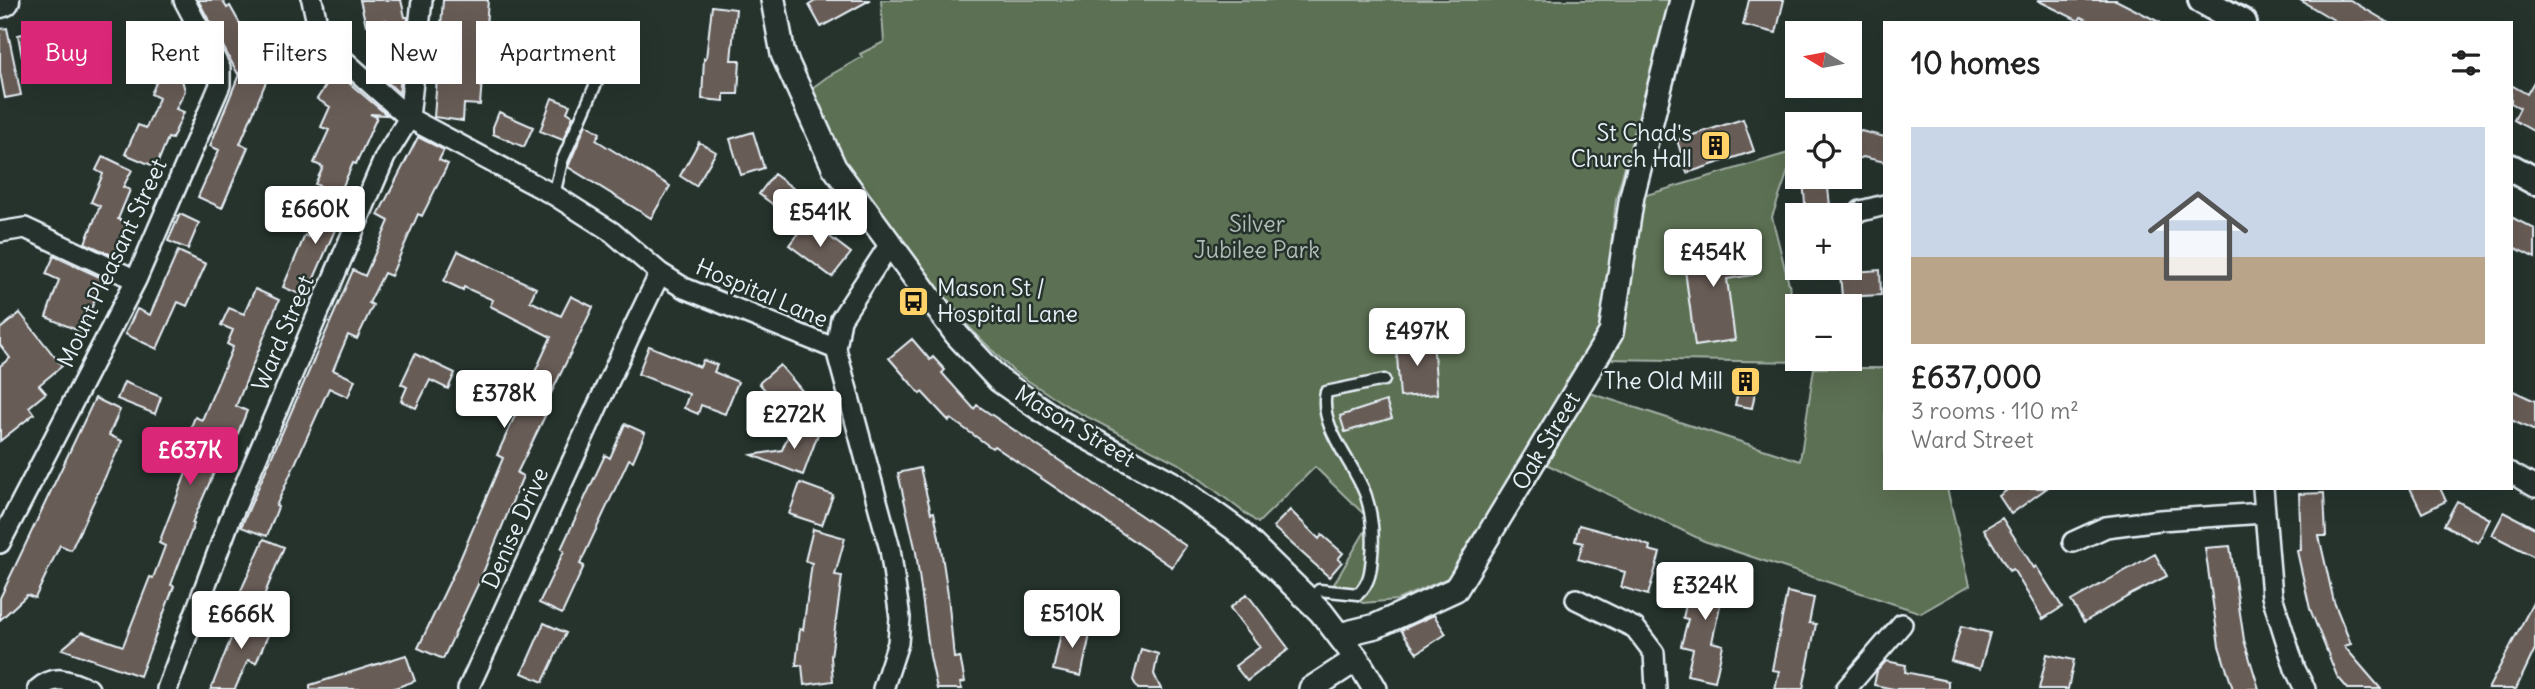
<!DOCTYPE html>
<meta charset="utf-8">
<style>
:root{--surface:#fff;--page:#f2f2f2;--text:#222;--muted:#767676;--accent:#db2777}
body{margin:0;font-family:Delius,sans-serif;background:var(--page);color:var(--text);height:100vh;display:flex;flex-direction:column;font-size:26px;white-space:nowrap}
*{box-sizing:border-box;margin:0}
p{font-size:23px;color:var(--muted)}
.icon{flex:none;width:38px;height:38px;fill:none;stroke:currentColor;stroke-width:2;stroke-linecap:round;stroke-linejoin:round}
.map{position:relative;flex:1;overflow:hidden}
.drawer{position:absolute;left:1883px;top:21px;width:630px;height:469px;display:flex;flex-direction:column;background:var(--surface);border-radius:0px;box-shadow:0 7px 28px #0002}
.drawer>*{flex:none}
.banner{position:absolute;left:21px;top:21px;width:665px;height:63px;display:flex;gap:14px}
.needle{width:46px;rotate:280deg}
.buttons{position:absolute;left:1785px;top:21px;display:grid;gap:14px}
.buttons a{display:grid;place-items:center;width:77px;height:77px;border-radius:0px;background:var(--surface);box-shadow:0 7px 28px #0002;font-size:35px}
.price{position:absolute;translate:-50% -60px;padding:0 16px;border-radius:7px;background:#fff;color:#222;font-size:23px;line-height:46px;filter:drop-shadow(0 2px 4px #0008)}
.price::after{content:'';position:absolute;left:50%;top:42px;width:21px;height:16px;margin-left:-10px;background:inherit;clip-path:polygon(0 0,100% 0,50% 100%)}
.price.selected{background:var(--accent);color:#fff}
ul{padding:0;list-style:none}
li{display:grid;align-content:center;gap:14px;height:371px;padding:0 28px}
li span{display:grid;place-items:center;height:217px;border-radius:0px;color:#555}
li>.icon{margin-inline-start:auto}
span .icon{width:126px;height:126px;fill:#fffc;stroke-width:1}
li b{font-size:30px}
h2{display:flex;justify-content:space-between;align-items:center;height:84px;padding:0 28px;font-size:30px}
.pill{padding:0 24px;border-radius:0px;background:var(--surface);box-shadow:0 7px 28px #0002;font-size:24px;line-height:63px}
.pill.selected{background:var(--accent);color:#fff}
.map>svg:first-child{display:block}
.green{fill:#5b7053;stroke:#a2b0a6;stroke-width:2}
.building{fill:#685c56;stroke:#e8f1f8;stroke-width:2}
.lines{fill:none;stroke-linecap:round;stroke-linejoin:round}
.service-casing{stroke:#e8f1f8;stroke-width:15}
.minor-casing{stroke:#e8f1f8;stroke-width:24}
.tertiary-casing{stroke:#e8f1f8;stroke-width:28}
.secondary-casing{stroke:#e8f1f8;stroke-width:32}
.trunk-casing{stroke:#e8f1f8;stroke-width:37}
.service{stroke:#26332d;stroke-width:10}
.minor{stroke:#26332d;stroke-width:19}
.tertiary{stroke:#26332d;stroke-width:23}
.secondary{stroke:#26332d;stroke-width:26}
.trunk{stroke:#26332d;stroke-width:32}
.labels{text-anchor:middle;stroke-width:5;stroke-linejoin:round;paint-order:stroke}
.poi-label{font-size:23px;fill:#e8f1f8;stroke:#26332d;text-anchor:end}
.park-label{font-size:23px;fill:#b0bdb6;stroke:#26332d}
.street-label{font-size:23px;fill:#e8f1f8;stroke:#26332d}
</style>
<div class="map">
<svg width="2535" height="689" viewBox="0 0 2535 689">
<rect width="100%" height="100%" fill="#26332d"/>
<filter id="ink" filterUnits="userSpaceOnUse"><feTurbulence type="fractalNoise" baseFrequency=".0143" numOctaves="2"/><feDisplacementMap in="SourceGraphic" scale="14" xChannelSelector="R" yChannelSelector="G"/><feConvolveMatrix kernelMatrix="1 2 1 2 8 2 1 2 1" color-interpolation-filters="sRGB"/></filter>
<g filter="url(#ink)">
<path class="green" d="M 881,0 L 1670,0 L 1616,199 L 1603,322 L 1450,577 L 1397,600 L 1363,603 L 1331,589 L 1371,521 L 1315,467 L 1258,523 L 1183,466 L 1070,408 L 1013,371 L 970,328 L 904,245 L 843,160 L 812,88 L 827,77 L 862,57 L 860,54 L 884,42 Z
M 1795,151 L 1772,217 L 1797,316 L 1797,359 L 1808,359 L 1809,362 L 1605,359 L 1643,196 Z
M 1814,368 L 1885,368 L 1885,488 L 1947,488 L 1970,585 L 1921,613 L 1704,541 L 1544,463 L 1587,392 L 1800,461 Z"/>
<path class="building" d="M 198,0 L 222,0 L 227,8 L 230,6 L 253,47 L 264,42 L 271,56 L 248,68 L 268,77 L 240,144 L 248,147 L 222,208 L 198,197 L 219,150 L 210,146 L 240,72 L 238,74 Z
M 360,0 L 401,0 L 405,17 L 408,17 L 399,93 L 381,76 L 386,20 L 366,25 Z
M 443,0 L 488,0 L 480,105 L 464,104 L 463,121 L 434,117 Z
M 817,0 L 870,0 L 821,27 L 809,5 Z
M 1749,0 L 1784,0 L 1776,33 L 1743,25 Z
M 2037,0 L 2116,0 L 2161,23 L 2092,23 L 2081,17 L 2079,21 Z
M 2300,0 L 2350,0 L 2389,23 L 2339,23 Z
M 712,6 L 736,9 L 731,60 L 740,60 L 738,94 L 724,94 L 724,101 L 702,99 L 704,58 L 706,58 Z
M 81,22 L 86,44 L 22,57 L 18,35 Z
M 174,26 L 178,64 L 185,91 L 176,109 L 184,112 L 172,139 L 168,138 L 156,167 L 125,154 L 138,125 L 146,128 L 159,98 L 151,94 L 159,76 L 152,74 L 147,29 Z
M 7,28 L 21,95 L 5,98 L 0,72 L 0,29 Z
M 335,71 L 387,115 L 370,114 L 377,117 L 356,164 L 353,163 L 339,195 L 315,184 L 323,167 L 314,163 L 329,130 L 321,127 L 330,107 L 317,99 Z
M 2535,80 L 2535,132 L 2514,120 L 2520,108 L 2511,103 L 2511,85 L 2527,94 Z
M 552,98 L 570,105 L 567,112 L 573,116 L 563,140 L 540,131 Z
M 499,112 L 533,127 L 524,147 L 493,134 L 493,127 Z
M 1743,119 L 1754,151 L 1687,173 L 1677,140 Z
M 586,124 L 600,133 L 596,140 L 670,186 L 651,218 L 568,167 Z
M 1861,131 L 1885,137 L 1885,162 L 1863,157 L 1850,162 L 1850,136 Z
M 753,132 L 764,168 L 741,175 L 730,139 Z
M 418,137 L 444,150 L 439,160 L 448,164 L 422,216 L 418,214 L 391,276 L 384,273 L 369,303 L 373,305 L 357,339 L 348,335 L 333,370 L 355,380 L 348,397 L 329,388 L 276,506 L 278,507 L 267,536 L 241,527 L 353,270 L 365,276 L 389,221 L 378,215 Z
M 699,142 L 716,152 L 696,186 L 680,176 Z
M 103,156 L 132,170 L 123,187 L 130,190 L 118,219 L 127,223 L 114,256 L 85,243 L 100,206 L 91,202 L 103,174 L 96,170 Z
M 774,174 L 809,200 L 794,220 L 759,194 Z
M 1827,179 L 1831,215 L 1806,215 L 1803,181 Z
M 326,193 L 347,202 L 306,297 L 283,287 L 305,235 L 308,237 Z
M 180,214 L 199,223 L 188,249 L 168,241 Z
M 2511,217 L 2535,229 L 2535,258 L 2511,246 Z
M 808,220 L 851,253 L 832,277 L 789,245 Z
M 1722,242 L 1724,252 L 1750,249 L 1753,275 L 1727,279 L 1735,340 L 1695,346 L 1682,247 Z
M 178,251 L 206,264 L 187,306 L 178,302 L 157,349 L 125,334 L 137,309 L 150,315 Z
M 458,251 L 536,288 L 530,301 L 561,316 L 571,296 L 593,307 L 541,414 L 545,416 L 517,473 L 523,476 L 480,580 L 443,659 L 418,648 L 458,564 L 503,458 L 497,455 L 551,337 L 490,306 L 493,300 L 464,287 L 463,290 L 444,281 Z
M 54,256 L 104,279 L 81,332 L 46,317 L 59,280 L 46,274 Z
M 1880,270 L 1881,295 L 1842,297 L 1840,273 Z
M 255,289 L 279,300 L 236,406 L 247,411 L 232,448 L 226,445 L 192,523 L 194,524 L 171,585 L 174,586 L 140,676 L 62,649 L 82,632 L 123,646 L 150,577 L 153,578 L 165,546 L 159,543 L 188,468 L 176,463 L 195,417 L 202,420 L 233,347 L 227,344 L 233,330 L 221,325 L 229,308 L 244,314 Z
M 20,313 L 62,366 L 39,385 L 46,393 L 29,407 L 34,414 L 0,441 L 0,366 L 10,358 L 0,345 L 0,329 Z
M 912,339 L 930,360 L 933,357 L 945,370 L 942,373 L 974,409 L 977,405 L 1186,546 L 1172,567 L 994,446 L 992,448 L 951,419 L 949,421 L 922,392 L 920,394 L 889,358 Z
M 1433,339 L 1437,394 L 1400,397 L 1396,343 Z
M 649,346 L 700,367 L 703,360 L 717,365 L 714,372 L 738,382 L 725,414 L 701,405 L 698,414 L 684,408 L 689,394 L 638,374 Z
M 415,354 L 455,373 L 448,389 L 430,380 L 416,408 L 401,401 L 407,387 L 401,384 Z
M 780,365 L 804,393 L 783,411 L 759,383 Z
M 1738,368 L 1759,372 L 1752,408 L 1735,405 L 1738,392 L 1733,391 Z
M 124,382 L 161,397 L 155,414 L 117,399 Z
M 2511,390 L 2535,401 L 2535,431 L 2511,420 Z
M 95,398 L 120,410 L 109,435 L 122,441 L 71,550 L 60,545 L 35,598 L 27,595 L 0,620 L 0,598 Z
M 1386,401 L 1392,418 L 1345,432 L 1340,416 Z
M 625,424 L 645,433 L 633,461 L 629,459 L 580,564 L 584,566 L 562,614 L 539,603 L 564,551 L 561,549 L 605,455 L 610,458 Z
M 793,424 L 818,434 L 803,475 L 752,455 L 782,450 Z
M 920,468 L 931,513 L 934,512 L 941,548 L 948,595 L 954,658 L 960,657 L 965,682 L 960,683 L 962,689 L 937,689 L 930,656 L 916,552 L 898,473 Z
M 800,483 L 833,495 L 822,525 L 789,514 Z
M 2010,488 L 2047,488 L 2011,514 L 1999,496 Z
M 2410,488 L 2440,488 L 2446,501 L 2422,513 Z
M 2324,493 L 2326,536 L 2319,536 L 2334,602 L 2351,644 L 2344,646 L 2381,689 L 2348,689 L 2337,676 L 2310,609 L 2297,551 L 2301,550 L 2299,494 Z
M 2457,501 L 2490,519 L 2478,543 L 2444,525 Z
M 1290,510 L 1319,539 L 1322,535 L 1343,553 L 1338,559 L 1342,562 L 1329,577 L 1273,527 Z
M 2504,512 L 2535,528 L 2535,557 L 2492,535 Z
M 2002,518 L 2034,568 L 2036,566 L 2062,607 L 2043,619 L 2013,569 L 2009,571 L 1984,529 Z
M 1579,525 L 1634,540 L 1650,546 L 1649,550 L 1660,553 L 1648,595 L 1621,587 L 1625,572 L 1578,559 L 1583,543 L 1575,541 Z
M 813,529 L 845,538 L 835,575 L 842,576 L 831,657 L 833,681 L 804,685 L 802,665 L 796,665 L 800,629 L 803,630 L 812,563 L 805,561 Z
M 264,539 L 284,547 L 256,615 L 234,606 Z
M 2230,546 L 2244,640 L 2259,689 L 2233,689 L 2219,646 L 2205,548 Z
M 2155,554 L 2167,576 L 2132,594 L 2084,622 L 2071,601 Z
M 1694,569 L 1734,577 L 1728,603 L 1721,601 L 1712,642 L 1723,645 L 1715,681 L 1687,675 L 1693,649 L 1681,646 L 1688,619 L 1683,618 Z
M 1787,592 L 1814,598 L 1809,623 L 1816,624 L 1803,689 L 1775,689 L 1779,671 L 1772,670 Z
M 1247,594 L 1289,649 L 1247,681 L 1235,666 L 1260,647 L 1230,608 Z
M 2535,599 L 2535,649 L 2516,689 L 2488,689 Z
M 241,613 L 272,626 L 256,663 L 248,660 L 235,689 L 211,689 Z
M 1434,615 L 1446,634 L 1417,653 L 1401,630 Z
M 544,623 L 566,633 L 543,682 L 522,673 Z
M 1063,624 L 1091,630 L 1081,676 L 1053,670 Z
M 1961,626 L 1990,633 L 1980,669 L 1951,661 Z
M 1141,649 L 1158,654 L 1154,674 L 1161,689 L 1138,689 L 1133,680 Z
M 2047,654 L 2074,660 L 2068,689 L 2039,689 Z
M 406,655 L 415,681 L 392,689 L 310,689 L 310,685 Z
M 1886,661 L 1906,665 L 1905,672 L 1948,681 L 1948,689 L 1894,689 L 1874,685 L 1877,671 Z"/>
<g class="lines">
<defs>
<path id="service" d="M 554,195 L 562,161 L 602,70
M 1309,600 L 1319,590 L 1358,594 C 1370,583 1371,570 1372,555 C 1374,537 1372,514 1366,496 C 1355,464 1318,427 1326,392 L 1384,380"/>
<path id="minor" d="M 312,0 L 319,32 L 329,47 L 409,118 L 554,195 L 612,232 L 660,273 L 684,288 L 836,349 L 890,549 L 900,618 L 898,643 L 883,689
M 1861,211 L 1885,205
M 0,232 L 25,228 L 136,280
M 836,349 L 841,319 L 890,244
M 2511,473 L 2535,487
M 2263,488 L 2272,596 L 2295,669 L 2305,689
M 2073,542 L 2106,527 L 2160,520 L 2264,513
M 0,543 L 136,280 L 220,85 L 220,68 L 184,0
M 1576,599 L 1635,628 L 1654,653 L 1656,689
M 38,689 C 57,673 67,681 89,689
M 167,689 L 229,522 L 385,157 L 409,118 L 422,0
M 468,689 L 629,337 L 660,273
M 1846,689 L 1902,624"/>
<path id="tertiary" d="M 773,0 L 783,54 L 834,167 L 957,335 L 999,380 L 1059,422 L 1173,484 L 1237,530 L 1321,612 L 1357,659 L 1375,689
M 1339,635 L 1376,626 L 1456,589 L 1611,333 L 1632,196 L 1682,0
M 1311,689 L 1357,659"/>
<path id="secondary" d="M 2202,0 L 2243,23
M 2511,168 L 2535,181"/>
<path id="trunk" d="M 0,1 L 3,0"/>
</defs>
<use href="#service" class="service-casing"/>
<use href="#minor" class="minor-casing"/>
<use href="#tertiary" class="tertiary-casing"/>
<use href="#secondary" class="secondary-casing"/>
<use href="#trunk" class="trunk-casing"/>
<use href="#service" class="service"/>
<use href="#minor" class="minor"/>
<use href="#tertiary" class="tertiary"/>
<use href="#secondary" class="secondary"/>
<use href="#trunk" class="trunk"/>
</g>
</g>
<defs>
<symbol id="building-square" viewBox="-11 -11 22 22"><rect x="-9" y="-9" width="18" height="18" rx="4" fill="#ffd166" stroke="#26332d"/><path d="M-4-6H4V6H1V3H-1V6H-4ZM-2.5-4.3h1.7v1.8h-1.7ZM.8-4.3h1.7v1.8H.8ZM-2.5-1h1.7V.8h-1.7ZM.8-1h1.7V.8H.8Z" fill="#111"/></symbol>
<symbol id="bus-square" viewBox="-11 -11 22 22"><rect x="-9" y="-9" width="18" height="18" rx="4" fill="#ffd166" stroke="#26332d"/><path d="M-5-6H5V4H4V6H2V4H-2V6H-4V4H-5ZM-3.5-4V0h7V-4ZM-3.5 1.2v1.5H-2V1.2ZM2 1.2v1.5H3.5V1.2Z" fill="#111"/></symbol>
</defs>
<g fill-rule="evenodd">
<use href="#building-square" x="1698" y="128" width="35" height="35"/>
<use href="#bus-square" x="896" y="284" width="35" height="35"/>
<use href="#building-square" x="1728" y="364" width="35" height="35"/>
</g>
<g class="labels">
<g class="poi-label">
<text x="1692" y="141">St Chad's<tspan x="1692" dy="26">Church Hall</tspan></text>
<text x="937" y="296" text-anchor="start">Mason St /<tspan x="937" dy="26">Hospital Lane</tspan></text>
<text x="1723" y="389">The Old Mill</text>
</g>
<g class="park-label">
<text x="1257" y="232">Silver<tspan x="1257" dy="26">Jubilee Park</tspan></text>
</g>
<g class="street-label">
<text transform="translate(112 263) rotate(-65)" y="8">Mount Pleasant Street</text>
<text transform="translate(762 293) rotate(23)" y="8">Hospital Lane</text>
<text transform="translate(283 333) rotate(-67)" y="8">Ward Street</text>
<text transform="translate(1075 426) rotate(31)" y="8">Mason Street</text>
<text transform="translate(1546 441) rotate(-59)" y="8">Oak Street</text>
<text transform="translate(515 528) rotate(-66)" y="8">Denise Drive</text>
</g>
</g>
</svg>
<div class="buttons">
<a><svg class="needle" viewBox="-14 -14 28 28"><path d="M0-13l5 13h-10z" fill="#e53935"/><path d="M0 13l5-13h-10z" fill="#767676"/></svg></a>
<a><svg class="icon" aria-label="locate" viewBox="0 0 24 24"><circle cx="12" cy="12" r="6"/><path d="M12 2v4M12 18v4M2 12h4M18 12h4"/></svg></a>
<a>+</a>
<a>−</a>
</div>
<b class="price" style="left:315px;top:246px">£660K</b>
<b class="price" style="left:820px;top:249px">£541K</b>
<b class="price" style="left:1713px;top:289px">£454K</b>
<b class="price" style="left:1417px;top:368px">£497K</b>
<b class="price" style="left:504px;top:430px">£378K</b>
<b class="price" style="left:794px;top:451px">£272K</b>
<b class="price selected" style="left:190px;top:487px">£637K</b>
<b class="price" style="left:1705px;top:622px">£324K</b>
<b class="price" style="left:1072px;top:650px">£510K</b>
<b class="price" style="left:241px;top:651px">£666K</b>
<div class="banner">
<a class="pill selected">Buy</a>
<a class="pill">Rent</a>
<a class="pill">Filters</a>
<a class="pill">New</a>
<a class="pill">Apartment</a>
</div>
<section class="drawer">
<h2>10 homes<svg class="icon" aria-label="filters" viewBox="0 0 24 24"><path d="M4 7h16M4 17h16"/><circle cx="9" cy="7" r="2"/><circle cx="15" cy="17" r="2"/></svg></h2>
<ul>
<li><span style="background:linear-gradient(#c9d6e8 60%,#b9a48a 0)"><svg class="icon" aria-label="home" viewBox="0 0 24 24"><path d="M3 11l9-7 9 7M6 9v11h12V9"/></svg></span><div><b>£637,000</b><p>3 rooms · 110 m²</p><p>Ward Street</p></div></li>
</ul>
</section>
</div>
